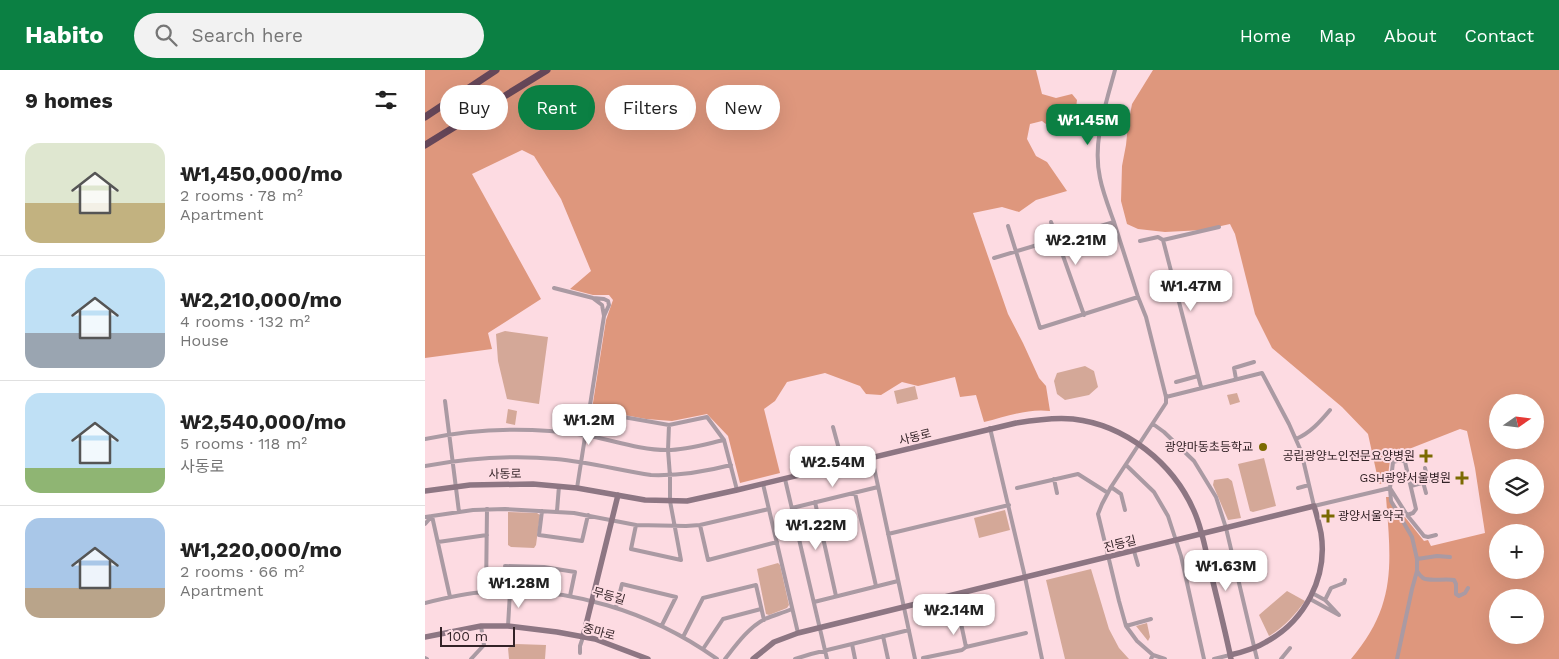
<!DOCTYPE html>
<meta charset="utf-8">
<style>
:root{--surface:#fff;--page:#f2f2f2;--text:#222;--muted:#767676;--line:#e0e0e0;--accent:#0b8043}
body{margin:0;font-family:"Work Sans","Noto Sans KR",sans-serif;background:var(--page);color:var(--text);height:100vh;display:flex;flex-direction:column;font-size:19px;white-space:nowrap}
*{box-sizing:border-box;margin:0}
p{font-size:16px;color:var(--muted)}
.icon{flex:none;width:28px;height:28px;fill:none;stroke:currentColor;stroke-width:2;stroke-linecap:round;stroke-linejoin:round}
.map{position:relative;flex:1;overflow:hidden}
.panel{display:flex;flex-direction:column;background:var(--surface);width:425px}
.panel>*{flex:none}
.hud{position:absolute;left:15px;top:15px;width:475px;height:45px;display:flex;gap:10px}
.needle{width:32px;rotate:76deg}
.buttons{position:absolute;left:1064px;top:324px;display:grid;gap:10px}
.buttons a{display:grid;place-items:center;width:55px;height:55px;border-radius:50%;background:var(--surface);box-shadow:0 5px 20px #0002;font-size:25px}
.scale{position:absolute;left:15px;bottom:12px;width:75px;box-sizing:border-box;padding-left:5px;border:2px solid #332327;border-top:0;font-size:14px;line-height:18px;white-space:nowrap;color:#332327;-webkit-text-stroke:4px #fddbe2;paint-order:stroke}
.price{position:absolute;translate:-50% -42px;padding:0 11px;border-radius:10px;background:#fff;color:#222;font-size:16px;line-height:32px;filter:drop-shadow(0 1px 2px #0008)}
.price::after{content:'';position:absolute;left:50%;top:30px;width:15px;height:11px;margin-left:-8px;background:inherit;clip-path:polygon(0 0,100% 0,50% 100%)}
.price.on{background:var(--accent);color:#fff}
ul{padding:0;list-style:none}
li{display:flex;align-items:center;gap:15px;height:125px;padding:0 25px}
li+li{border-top:1px solid var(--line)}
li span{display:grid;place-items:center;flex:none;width:140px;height:100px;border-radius:15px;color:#555}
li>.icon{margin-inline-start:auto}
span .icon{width:60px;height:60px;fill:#fffc;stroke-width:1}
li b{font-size:21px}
h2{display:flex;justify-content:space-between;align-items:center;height:60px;padding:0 25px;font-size:21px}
.chip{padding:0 18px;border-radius:22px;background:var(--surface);box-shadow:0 5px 20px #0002;font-size:18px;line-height:45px}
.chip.on{background:var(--accent);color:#fff}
header{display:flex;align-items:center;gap:30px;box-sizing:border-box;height:70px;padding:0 25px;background:var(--accent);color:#fff}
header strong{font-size:24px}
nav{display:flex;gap:28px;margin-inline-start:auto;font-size:18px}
.search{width:350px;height:45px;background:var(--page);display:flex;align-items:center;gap:12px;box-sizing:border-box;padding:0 18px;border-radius:28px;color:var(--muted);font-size:19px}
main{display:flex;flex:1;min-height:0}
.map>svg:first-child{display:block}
.green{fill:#d4a898}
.forest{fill:#de977d;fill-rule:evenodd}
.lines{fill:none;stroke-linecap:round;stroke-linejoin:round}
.street{stroke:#aa9aa3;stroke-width:4}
.secondary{stroke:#8d7683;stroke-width:5.5}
.highway{stroke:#664759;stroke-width:7}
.poi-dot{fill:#7b6a02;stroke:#fddbe2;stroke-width:2}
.labels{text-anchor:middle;stroke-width:4;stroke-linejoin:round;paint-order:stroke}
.street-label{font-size:12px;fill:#332327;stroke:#fddbe2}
.poi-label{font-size:12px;fill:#332327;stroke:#fddbe2;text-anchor:end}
</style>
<header>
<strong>Habito</strong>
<div class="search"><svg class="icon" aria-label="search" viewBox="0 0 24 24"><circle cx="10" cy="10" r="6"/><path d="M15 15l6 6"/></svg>Search here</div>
<nav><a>Home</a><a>Map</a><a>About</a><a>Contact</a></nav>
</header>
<main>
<section class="panel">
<h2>9 homes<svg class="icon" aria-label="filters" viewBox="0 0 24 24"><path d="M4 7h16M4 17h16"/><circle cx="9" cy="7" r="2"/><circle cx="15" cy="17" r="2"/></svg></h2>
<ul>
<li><span style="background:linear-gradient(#dfe7d0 60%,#c2b280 0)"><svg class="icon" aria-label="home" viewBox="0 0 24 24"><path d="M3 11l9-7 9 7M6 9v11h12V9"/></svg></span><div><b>₩1,450,000/mo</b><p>2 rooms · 78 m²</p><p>Apartment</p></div></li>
<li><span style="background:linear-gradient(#bfe0f5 65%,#9aa5b1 0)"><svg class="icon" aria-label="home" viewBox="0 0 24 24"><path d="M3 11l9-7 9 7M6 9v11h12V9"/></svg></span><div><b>₩2,210,000/mo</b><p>4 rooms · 132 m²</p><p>House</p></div></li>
<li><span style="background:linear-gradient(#bfe0f5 75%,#8fb573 0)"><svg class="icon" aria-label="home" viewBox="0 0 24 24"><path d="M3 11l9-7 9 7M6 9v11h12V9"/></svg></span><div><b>₩2,540,000/mo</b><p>5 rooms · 118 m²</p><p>사동로</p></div></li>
<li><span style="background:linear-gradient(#a9c7e8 70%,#b9a48a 0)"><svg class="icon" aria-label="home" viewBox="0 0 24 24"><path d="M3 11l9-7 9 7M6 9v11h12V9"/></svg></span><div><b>₩1,220,000/mo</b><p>2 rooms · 66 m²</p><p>Apartment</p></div></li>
</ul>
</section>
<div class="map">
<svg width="1134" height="589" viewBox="0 0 1134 589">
<rect width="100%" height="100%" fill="#fddbe2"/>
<path class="green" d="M 80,261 L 123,267 L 114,334 L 82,329 L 73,291 L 71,264 Z
M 660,296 L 669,301 L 673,317 L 664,325 L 640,330 L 632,324 L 629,311 L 632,303 Z
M 490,316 L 493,329 L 472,334 L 469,321 Z
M 812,323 L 815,332 L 805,335 L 802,325 Z
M 83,339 L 92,341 L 90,355 L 81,353 Z
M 839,388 L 851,436 L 828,442 L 825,441 L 813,394 Z
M 803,408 L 807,411 L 816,448 L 803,450 L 788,415 L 789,410 Z
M 580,440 L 585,460 L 554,468 L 549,448 Z
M 83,442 L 112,443 L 115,445 L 111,475 L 109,478 L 86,477 L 83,475 Z
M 353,493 L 355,495 L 364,535 L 362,538 L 344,545 L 341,544 L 332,499 Z
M 666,499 L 684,559 L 694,578 L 704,589 L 640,589 L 621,510 Z
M 862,521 L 880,531 C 870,545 859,557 844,566 L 834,545 Z
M 722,553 L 725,567 L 723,571 L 711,556 Z
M 91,574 L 121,575 L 120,589 L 84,589 L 83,578 Z"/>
<path class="forest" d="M 0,0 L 611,0 L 617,24 L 631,28 L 647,24 L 652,30 L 649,54 C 636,60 628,60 617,51 L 605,54 L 602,69 L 611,86 L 622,92 L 642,121 L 611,130 L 594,142 L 577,137 L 548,143 L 583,244 L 598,273 L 614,308 L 621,316 L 625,341 C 603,338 580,347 559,352 L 551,325 L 535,327 L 530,307 L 493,316 L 477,312 L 456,325 L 441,324 L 435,316 L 400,303 L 362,312 L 350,331 L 339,339 L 355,403 L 315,413 L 303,366 L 282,344 L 247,351 L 221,349 L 167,339 L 181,250 L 188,230 L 184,225 L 168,225 L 145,219 L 166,201 L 136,129 L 109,86 L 97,80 L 47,104 L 116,229 L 63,263 L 67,279 L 0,288 Z
M 728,0 L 1134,0 L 1134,589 L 926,589 C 972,535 966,493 961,427 L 964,427 L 999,471 L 1003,470 L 1006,476 L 1060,463 L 1050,398 L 1042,361 L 1035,359 L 984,379 L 981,388 L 973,385 L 965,390 L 962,413 L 954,414 L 943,364 L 917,337 L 847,278 L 830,244 L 810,164 L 805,154 L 778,160 L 740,162 L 713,159 L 702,154 L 696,131 L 697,96 L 701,75 L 703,55 L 707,34 ZM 1072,332 L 1110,332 L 1110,370 L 1072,370 ZM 1072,398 L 1110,398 L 1110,435 L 1072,435 ZM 1072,462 L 1110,462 L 1110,500 L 1072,500 ZM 1072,528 L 1110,528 L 1110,565 L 1072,565 Z"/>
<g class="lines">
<path class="street" d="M 626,152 L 659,245
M 689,152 C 684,138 678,123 675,108 C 667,72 681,34 690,0
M 583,156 L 615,258 L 713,227
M 738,170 L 776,317
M 715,171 L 733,167 L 738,170 L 794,157
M 569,188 L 689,152 L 713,227 L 721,247 L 741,327
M 129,218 L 168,228 L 179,229 L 183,231 L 184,235 L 179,246 L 152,418
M 169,229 L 177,235 L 179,246
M 811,309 L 809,298 L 829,292
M 751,312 L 773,306
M 20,331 L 34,442
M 164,341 L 244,355 L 282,347 L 299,370 L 312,420
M 728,354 L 739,362 L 769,391 L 791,427 L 801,458 L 832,589
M 408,357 L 418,394
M 565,358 L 600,507 L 617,589
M 132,362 L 134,349
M 0,369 C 52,358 107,357 160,365 C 187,370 215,380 242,380 C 261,380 281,374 299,370
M 871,369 C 885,363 895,352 905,340
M 447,388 L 490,589
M 701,395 L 729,422 L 743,446 L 756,486 L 779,589
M 0,396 C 44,388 87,385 131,389 C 163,392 194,400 226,405 C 254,406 279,402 306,395
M 1000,398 L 1003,411
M 360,409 L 402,589
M 629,409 L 632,423
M 998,412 L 1001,423
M 338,414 L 373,563
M 986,416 L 1018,407
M 686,417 L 696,424 L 700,440
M 592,418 L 653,404 L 683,423
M 873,418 L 884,415
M 965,418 L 982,445 L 988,443 L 991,439 L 980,392 L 975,390 L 968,392 L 965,418 L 966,431 L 987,467 L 992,489 L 1012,486 L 1025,487
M 430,423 L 451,516
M 390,432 L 411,526
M 367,438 L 453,417
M 117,441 L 114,465 L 157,471 L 163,445
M 132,441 L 134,416
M 982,445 L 999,466 L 1003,467 L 1011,465
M 7,446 L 25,527
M 0,447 L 48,440 L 80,439 L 149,443 L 211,455 L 261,456 L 275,455 L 344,439
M 0,454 L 7,446
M 211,455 L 206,479 L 256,490 L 245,431 L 245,406 L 243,380 L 244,355
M 275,455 L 283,490 L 352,472
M 463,464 L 584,435
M 13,472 L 62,465
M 709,481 L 713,495
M 80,496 L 119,497 L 150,502 L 145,526
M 992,501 C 994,504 995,506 998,508 C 1004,512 1020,508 1029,510 L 1031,514 L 1031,524 L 1034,526 L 1040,523 L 1043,518
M 61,522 L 62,439
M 885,529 L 914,545 L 900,530 L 887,523
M 900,530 L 906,518 L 919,513 L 920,510
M 389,532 L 473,511
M 0,533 C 20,528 40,523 60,522 C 143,516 225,541 292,589
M 191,538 L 197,514 L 251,527 L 237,555
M 83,556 L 85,522
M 701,556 L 726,549
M 458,566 L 463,589
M 258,567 L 278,528 L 331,515 L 339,550
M 427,574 L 430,589
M 541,577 L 601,563
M 278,579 L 298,549 L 336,539
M 155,583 L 155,576 L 158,567
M 728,585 L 712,571 L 701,556 L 694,531 L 673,444 L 677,434 L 686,417 L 741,333 L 741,327 L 837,303 L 864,354 L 876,381 L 889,436 L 965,418
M 0,588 L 2,589
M 498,588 L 537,580 L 541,577 L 530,525
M 46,589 L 59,575 L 56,556
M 300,589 C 311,575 324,557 340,549 C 349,545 358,543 367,539
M 370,589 L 386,584 L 484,560
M 726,589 L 728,585 L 740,589
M 789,589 L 805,585
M 856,589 L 865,578
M 972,589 L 987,519 L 992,501 L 992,489"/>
<path class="secondary" d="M 0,421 L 45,415 L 108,414 L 152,418 L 220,430 L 262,431 L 312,420 L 591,353 C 609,350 629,347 648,349 C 701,355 748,393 769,441 C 778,461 781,483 786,504 C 793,532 800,560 806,589
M 0,567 L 56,556 L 83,556 L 132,562 L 170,569 L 223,589
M 158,567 L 193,425
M 328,589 L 349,572 L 373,563 L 889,436 C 892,445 894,454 896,463 C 903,507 880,551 841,572 C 830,579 818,582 805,585"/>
<path class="highway" d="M 0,47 L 71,0
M 0,75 L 122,0"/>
</g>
<g class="poi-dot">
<circle cx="838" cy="377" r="5"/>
<path d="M998.5 378.5h5v5h5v5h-5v5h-5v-5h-5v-5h5z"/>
<path d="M1034.5 400.5h5v5h5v5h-5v5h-5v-5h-5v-5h5z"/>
<path d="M900.5 438.5h5v5h5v5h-5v5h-5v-5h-5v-5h5z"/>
</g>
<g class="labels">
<g class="street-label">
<text transform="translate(490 367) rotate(-14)" y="4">사동로</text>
<text transform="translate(80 404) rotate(-1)" y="4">사동로</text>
<text transform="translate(695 474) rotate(-14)" y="4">진등길</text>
<text transform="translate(184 526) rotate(16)" y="4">무등길</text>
<text transform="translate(174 562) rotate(15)" y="4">중마로</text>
</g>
<g class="poi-label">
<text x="828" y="381">광양마동초등학교</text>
<text x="990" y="390">공립광양노인전문요양병원</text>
<text x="1026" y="412">GSH광양서울병원</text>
<text x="913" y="450" text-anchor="start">광양서울약국</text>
</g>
</g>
</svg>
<div class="buttons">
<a><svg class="needle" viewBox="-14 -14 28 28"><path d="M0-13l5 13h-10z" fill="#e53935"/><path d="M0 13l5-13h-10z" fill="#767676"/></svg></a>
<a><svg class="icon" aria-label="layers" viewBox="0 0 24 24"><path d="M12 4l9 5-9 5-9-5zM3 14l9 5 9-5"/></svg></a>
<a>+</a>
<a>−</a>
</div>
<div class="scale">100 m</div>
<b class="price on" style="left:663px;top:76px">₩1.45M</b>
<b class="price" style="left:651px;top:196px">₩2.21M</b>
<b class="price" style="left:766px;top:242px">₩1.47M</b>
<b class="price" style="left:164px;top:376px">₩1.2M</b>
<b class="price" style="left:408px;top:418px">₩2.54M</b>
<b class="price" style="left:391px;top:481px">₩1.22M</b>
<b class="price" style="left:801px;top:522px">₩1.63M</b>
<b class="price" style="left:94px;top:539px">₩1.28M</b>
<b class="price" style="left:529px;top:566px">₩2.14M</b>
<div class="hud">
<a class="chip">Buy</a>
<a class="chip on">Rent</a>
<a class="chip">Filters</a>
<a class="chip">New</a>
</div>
</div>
</main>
